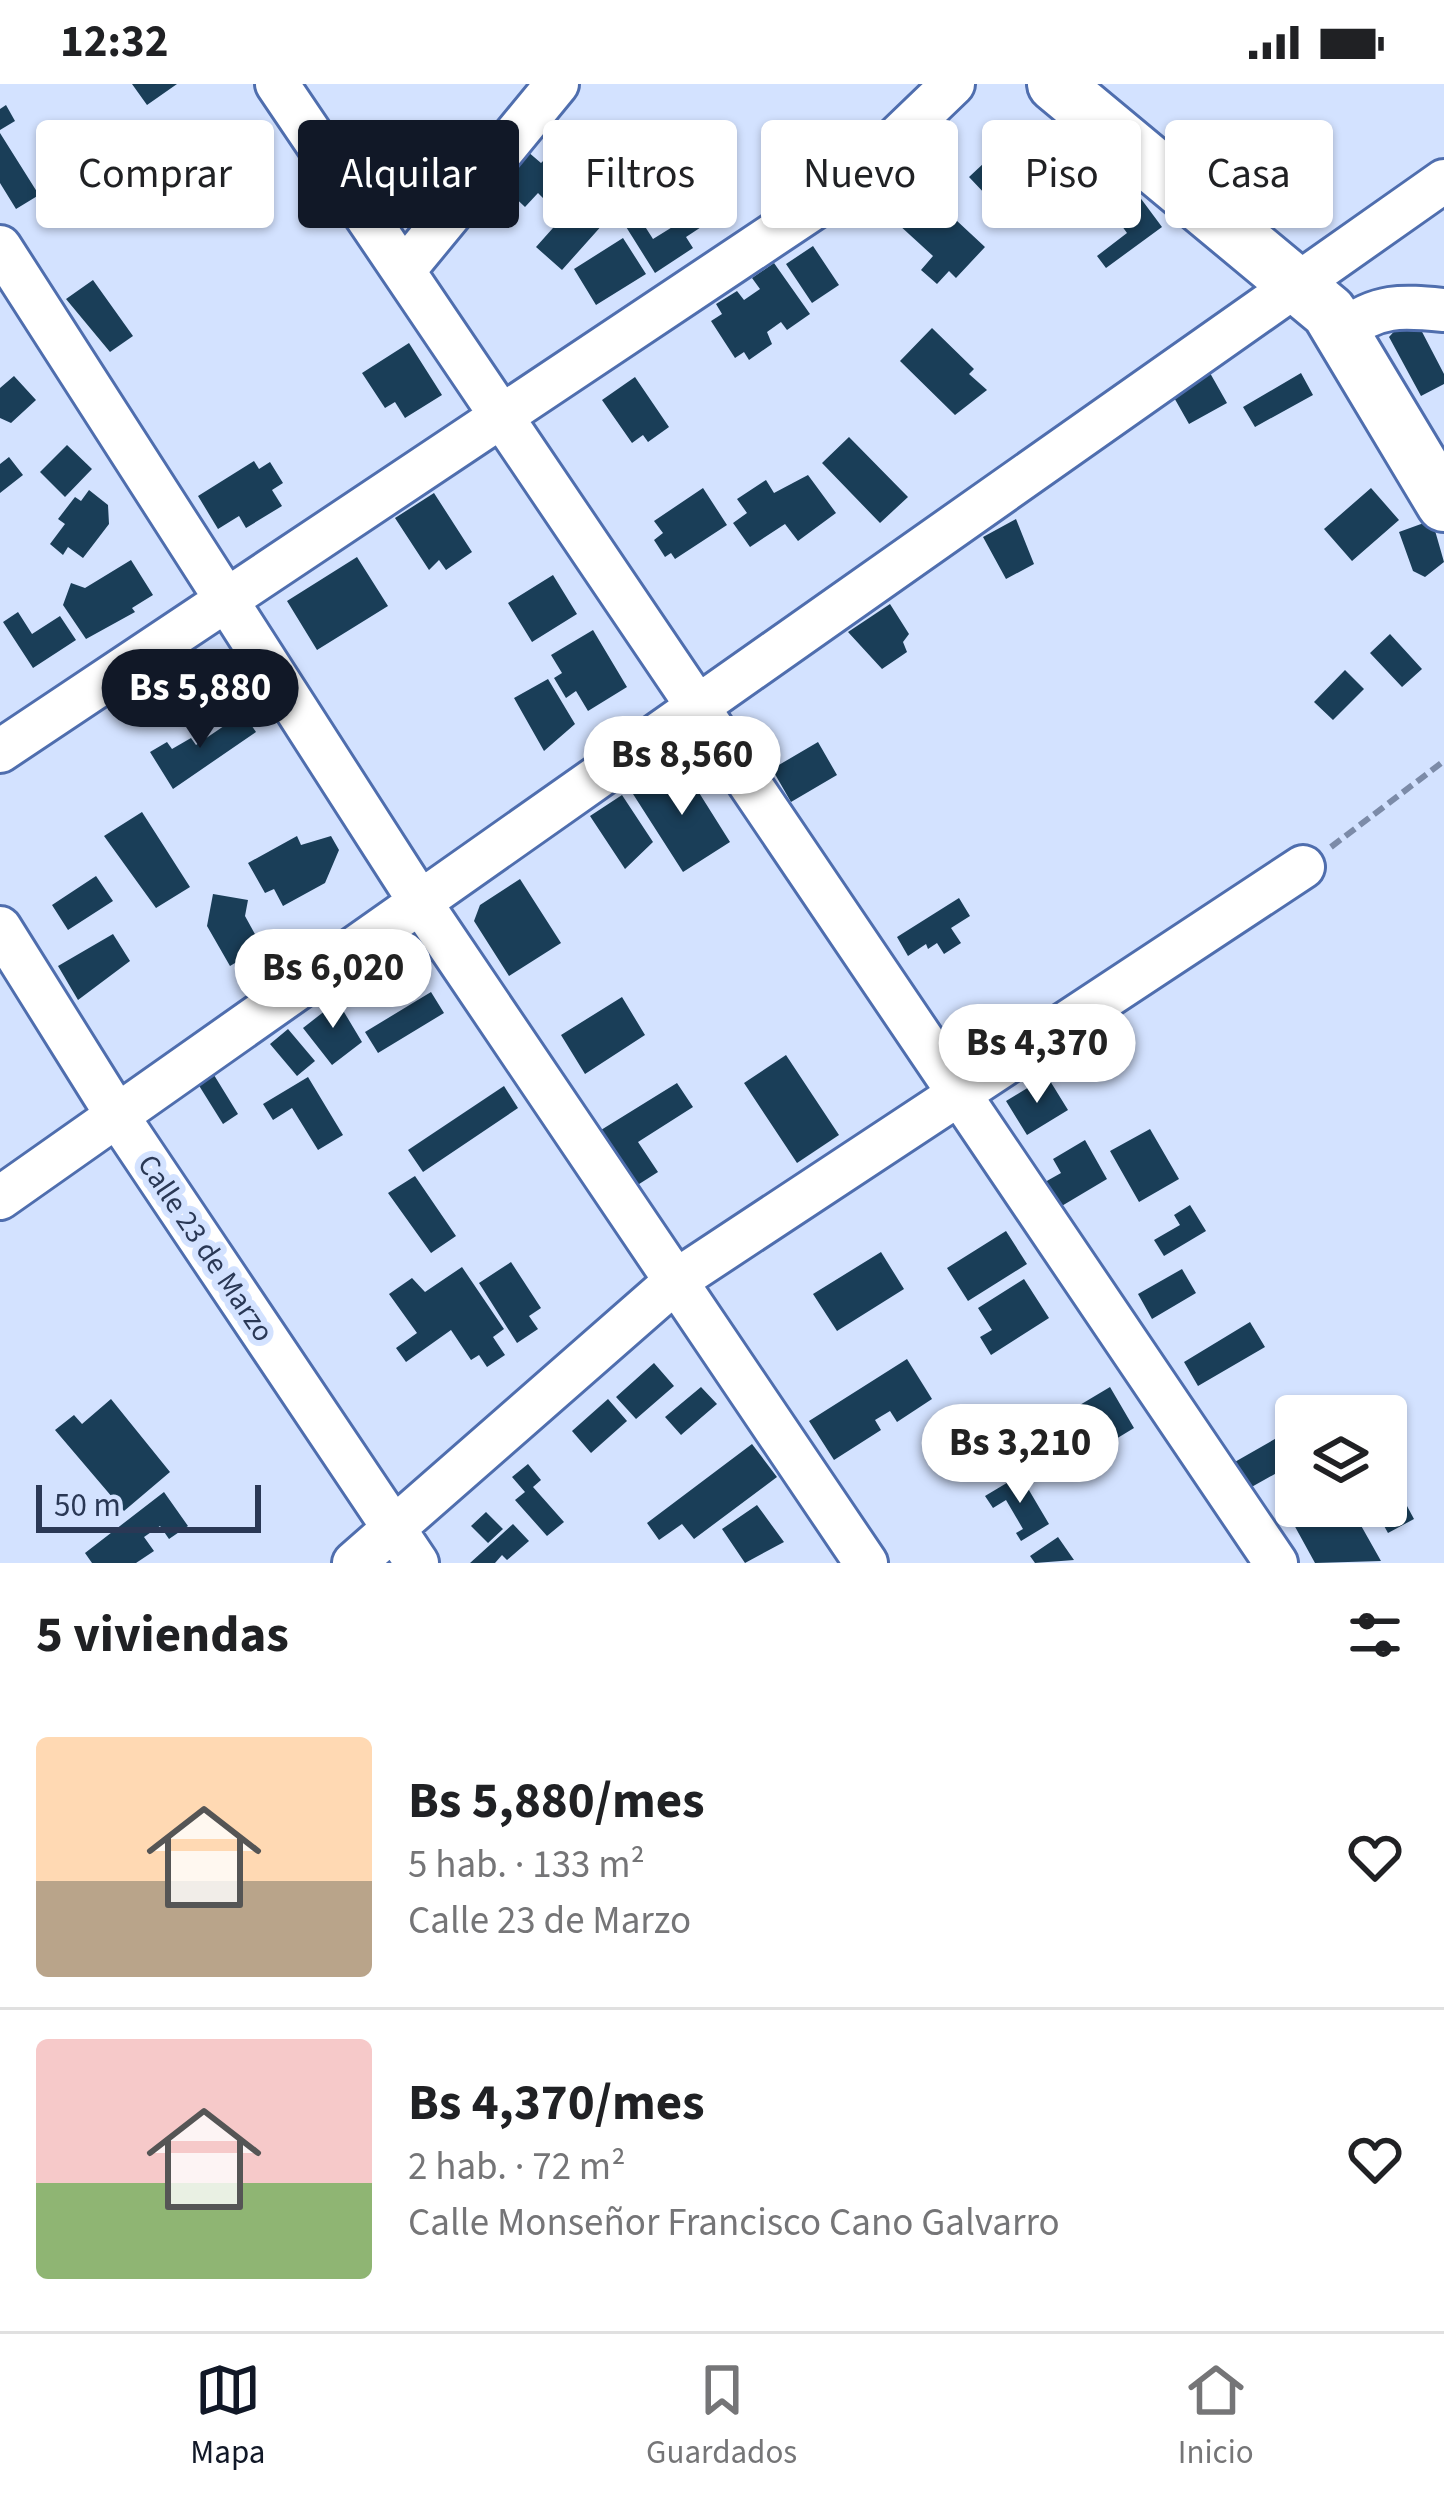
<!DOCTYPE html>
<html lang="es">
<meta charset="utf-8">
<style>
:root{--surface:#fff;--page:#f6f6f6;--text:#202124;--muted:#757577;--line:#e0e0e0;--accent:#111827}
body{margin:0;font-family:"Source Sans 3",sans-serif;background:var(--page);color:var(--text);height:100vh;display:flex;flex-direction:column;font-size:45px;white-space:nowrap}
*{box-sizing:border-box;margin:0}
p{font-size:39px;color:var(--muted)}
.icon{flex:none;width:66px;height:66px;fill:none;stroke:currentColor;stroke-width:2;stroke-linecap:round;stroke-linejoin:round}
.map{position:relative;height:1479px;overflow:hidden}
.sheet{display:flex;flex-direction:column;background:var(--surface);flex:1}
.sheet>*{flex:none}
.banner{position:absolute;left:36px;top:36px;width:1374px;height:108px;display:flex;gap:24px}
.buttons{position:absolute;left:1275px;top:1311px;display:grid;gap:24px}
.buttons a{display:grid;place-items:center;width:132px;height:132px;border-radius:12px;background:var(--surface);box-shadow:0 3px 9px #0004;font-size:60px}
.scale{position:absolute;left:36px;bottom:30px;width:225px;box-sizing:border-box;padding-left:12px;border:6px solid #2a3855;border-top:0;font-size:33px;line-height:42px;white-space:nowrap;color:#2a3855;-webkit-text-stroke:9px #d3e2ff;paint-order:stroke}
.price{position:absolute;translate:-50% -102px;padding:0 27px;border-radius:42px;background:#fff;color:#222;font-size:39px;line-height:78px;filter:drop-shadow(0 3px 6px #0008)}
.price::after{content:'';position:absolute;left:50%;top:72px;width:36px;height:27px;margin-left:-18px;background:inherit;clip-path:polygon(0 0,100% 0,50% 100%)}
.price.current{background:var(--accent);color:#fff}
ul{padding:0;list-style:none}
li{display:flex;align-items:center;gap:36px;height:300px;padding:0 36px}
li+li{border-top:3px solid var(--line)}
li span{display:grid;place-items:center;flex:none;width:336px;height:240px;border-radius:12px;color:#555}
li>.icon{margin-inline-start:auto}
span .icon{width:144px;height:144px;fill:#fffc;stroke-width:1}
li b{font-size:51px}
h2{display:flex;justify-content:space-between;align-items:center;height:144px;padding:0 36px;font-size:51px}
.pill{padding:0 42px;border-radius:12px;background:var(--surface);box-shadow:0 3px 9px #0004;font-size:42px;line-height:108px}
.pill.current{background:var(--accent);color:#fff}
.status{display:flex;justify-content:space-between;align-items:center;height:84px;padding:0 60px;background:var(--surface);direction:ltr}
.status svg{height:33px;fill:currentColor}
.menu{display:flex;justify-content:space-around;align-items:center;height:168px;border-top:3px solid var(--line);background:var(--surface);font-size:33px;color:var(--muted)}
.menu a{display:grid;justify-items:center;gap:6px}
.menu .current{color:var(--accent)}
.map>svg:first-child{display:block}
.building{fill:#1a3e58}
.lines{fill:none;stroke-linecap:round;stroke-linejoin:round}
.minor-casing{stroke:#4f6eae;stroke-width:48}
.major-casing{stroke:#4f6eae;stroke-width:60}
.path{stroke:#7c8ba8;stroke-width:6;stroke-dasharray:12 6;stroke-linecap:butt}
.minor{stroke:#fff;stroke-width:42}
.major{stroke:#fff;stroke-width:54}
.labels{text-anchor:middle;stroke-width:12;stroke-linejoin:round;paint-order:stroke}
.street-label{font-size:30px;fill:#2a3855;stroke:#d3e2ff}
</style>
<div class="status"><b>12:32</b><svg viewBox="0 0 49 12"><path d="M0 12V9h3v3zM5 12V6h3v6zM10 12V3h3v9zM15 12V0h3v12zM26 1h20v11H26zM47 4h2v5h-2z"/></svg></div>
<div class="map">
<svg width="1444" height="1479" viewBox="0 0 1444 1479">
<rect width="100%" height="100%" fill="#d3e2ff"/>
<path class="building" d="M 132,0 L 177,0 L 147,21 Z
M 6,21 L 15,37 L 0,46 L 0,25 Z
M 0,49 L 39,111 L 16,125 L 0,99 Z
M 1015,50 L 1050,87 L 1004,130 L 969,93 Z
M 527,67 L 541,79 L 546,74 L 565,91 L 544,115 L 538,109 L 525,123 L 506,105 L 514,73 Z
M 1098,74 L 1130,113 L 1136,108 L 1162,143 L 1106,184 L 1097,172 L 1127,149 L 1111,127 L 1100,138 L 1068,98 Z
M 708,103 L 724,128 L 686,153 L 693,164 L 655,189 L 623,138 L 637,130 L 653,155 L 674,142 L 657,117 L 670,108 L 679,122 Z
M 927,109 L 985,163 L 956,194 L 949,187 L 937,200 L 921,186 L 933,172 L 898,140 Z
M 569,126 L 583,138 L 591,128 L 604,139 L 562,186 L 536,163 Z
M 623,154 L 646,190 L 596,221 L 574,185 Z
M 813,162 L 839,201 L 812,219 L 786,180 Z
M 774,179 L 810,230 L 787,246 L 781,238 L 767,248 L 772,260 L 749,276 L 744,268 L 735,274 L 711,237 L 722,230 L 716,220 L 737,207 L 744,216 L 760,205 L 752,194 Z
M 93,196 L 133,252 L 110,268 L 66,215 Z
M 1399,242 L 1419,242 L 1444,290 L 1444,300 L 1421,312 L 1389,253 Z
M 932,244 L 974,285 L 969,290 L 987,306 L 955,331 L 900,277 Z
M 409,259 L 442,311 L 405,334 L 395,318 L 385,324 L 362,289 Z
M 1210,289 L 1227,319 L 1189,340 L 1172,310 Z
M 1301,289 L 1313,311 L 1255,343 L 1243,323 Z
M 14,292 L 36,316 L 11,339 L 0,334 L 0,304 Z
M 635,293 L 669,343 L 648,358 L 643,351 L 632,359 L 602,316 Z
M 849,353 L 908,413 L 880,439 L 822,379 Z
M 67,361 L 92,385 L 65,413 L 40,388 Z
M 9,373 L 23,391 L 0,409 L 0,380 Z
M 254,377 L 259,385 L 270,378 L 283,399 L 272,406 L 282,422 L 246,444 L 239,432 L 218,445 L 198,412 Z
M 808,391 L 836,429 L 798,457 L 785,440 L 750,463 L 733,439 L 747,429 L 737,415 L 766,396 L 774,409 Z
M 703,404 L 727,441 L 675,475 L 671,469 L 665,473 L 654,456 L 663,449 L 654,437 Z
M 1371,404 L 1399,436 L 1352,477 L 1324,445 Z
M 89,406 L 108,421 L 109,440 L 83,474 L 68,463 L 63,471 L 50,460 L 65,440 L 58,435 L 75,413 L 81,417 Z
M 434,409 L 472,468 L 446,486 L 439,476 L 429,486 L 395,434 Z
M 1016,435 L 1034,480 L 1006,495 L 983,453 Z
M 1432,436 L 1444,478 L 1425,493 L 1413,487 L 1399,448 Z
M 357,473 L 388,522 L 317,566 L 287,517 Z
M 131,476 L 153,511 L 132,524 L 135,528 L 86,555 L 63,521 L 71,499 L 85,504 Z
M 553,491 L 577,530 L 532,558 L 508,519 Z
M 890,520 L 909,550 L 903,558 L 907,568 L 882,585 L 848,548 Z
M 18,528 L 32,550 L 60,532 L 76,556 L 33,584 L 3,538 Z
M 593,546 L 627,603 L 588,627 L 576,607 L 566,614 L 554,594 L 562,589 L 551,571 Z
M 1390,550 L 1422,585 L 1402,603 L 1370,569 Z
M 1345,586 L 1364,605 L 1333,636 L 1314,618 Z
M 548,595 L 575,640 L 544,667 L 514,614 Z
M 243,629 L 256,648 L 173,705 L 150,668 L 167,658 L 172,665 L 191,654 L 196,661 Z
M 818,658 L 837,691 L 791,718 L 772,685 Z
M 681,680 L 730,758 L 683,788 L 633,710 Z
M 622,711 L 653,758 L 625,785 L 590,732 Z
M 142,728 L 190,803 L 156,824 L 104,752 Z
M 297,752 L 301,761 L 331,752 L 339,766 L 325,799 L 283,822 L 274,805 L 265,809 L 248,779 Z
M 96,792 L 113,817 L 68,846 L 52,821 Z
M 520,795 L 561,859 L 509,892 L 474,837 L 480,821 Z
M 213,810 L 248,816 L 245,832 L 262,863 L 230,882 L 207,842 Z
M 959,814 L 970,832 L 951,844 L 961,859 L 944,870 L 937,859 L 928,865 L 926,860 L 908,872 L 897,853 Z
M 113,850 L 130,877 L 78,916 L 58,882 Z
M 332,908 L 362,958 L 332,981 L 303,944 L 326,926 L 319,918 Z
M 431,908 L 444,929 L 378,969 L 365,948 Z
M 622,913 L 645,951 L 585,990 L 561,951 Z
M 288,945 L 315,977 L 297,992 L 270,960 Z
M 786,971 L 839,1051 L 797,1079 L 744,999 Z
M 214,991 L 238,1030 L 223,1040 L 198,1000 Z
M 1047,992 L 1068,1026 L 1027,1051 L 1006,1017 Z
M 308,993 L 343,1051 L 318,1066 L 292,1024 L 273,1036 L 263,1020 Z
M 677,999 L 693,1023 L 638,1058 L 658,1088 L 636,1102 L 601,1046 Z
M 504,1002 L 518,1024 L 423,1088 L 408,1066 Z
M 1150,1045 L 1179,1095 L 1139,1118 L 1110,1067 Z
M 1085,1056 L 1107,1095 L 1060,1123 L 1045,1098 L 1061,1089 L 1053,1075 Z
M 415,1092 L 456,1152 L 431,1169 L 388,1109 Z
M 1190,1121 L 1206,1147 L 1164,1172 L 1154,1156 L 1180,1141 L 1174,1131 Z
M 1006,1147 L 1027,1180 L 968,1217 L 947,1184 Z
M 881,1168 L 904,1205 L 837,1247 L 813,1210 Z
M 511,1178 L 541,1224 L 529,1232 L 538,1245 L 517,1259 L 479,1199 Z
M 462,1183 L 504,1245 L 493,1253 L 505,1271 L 487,1283 L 479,1271 L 471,1276 L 451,1246 L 406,1278 L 396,1264 L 417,1249 L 389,1210 L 412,1194 L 425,1208 Z
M 1182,1185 L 1196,1209 L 1152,1235 L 1138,1210 Z
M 1024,1195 L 1049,1234 L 991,1271 L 980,1253 L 992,1246 L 978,1224 Z
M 1250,1238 L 1265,1263 L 1198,1302 L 1184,1278 Z
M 907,1275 L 932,1315 L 897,1338 L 890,1327 L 875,1336 L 881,1346 L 834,1376 L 809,1337 Z
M 654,1279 L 674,1302 L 636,1335 L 616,1313 Z
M 701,1303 L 717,1320 L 681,1351 L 665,1333 Z
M 1110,1303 L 1134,1344 L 1078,1378 L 1053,1337 Z
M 111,1315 L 170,1388 L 124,1427 L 55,1346 L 74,1331 L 82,1340 Z
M 608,1315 L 627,1337 L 591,1369 L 572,1347 Z
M 1032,1342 L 1040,1357 L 1025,1366 L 1033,1381 L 1012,1393 L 995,1363 Z
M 1296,1343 L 1296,1390 L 1291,1381 L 1248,1405 L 1233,1379 Z
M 752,1360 L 777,1393 L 694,1455 L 682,1440 L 659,1456 L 647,1439 Z
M 528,1380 L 541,1396 L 533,1403 L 564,1438 L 547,1452 L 515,1416 L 525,1408 L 512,1393 Z
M 1386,1383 L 1414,1435 L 1388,1449 L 1373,1422 L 1386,1422 Z
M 1020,1391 L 1049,1440 L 1021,1457 L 1016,1449 L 1023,1445 L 1006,1416 L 993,1424 L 985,1412 Z
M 164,1408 L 188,1442 L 169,1455 L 160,1442 L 144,1453 L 154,1467 L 136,1479 L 92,1479 L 85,1469 Z
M 757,1421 L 784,1458 L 745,1479 L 722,1445 Z
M 1324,1422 L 1350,1422 L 1381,1477 L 1315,1479 L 1293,1439 Z
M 486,1428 L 503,1445 L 488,1459 L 471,1442 Z
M 513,1440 L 529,1457 L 507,1476 L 502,1471 L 495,1479 L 470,1479 Z
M 1058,1453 L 1074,1476 L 1035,1479 L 1030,1472 Z"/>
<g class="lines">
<defs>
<path id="minor" d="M 277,0 L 1276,1479
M 0,163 L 420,818 L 866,1479
M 404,186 L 557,0
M 1343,247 C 1378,220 1401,222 1444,226
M 0,667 L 848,101 L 953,0
M 0,844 L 118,1033 L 417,1479
M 0,1114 L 1444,97
M 354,1479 L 677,1196 L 1303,783"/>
<path id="major" d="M 1055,0 L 1329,228 L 1444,420"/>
</defs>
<use href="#minor" class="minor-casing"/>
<use href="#major" class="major-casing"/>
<path class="path" d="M 1331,763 L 1444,677"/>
<use href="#minor" class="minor"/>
<use href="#major" class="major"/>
</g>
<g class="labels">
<g class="street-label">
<text transform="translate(206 1164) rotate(56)" y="10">Calle 23 de Marzo</text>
</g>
</g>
</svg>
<div class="buttons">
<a><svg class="icon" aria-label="layers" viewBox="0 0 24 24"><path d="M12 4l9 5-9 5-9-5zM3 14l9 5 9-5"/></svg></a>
</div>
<div class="scale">50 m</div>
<b class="price current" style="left:200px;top:667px">Bs 5,880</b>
<b class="price" style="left:682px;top:734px">Bs 8,560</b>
<b class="price" style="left:333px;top:947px">Bs 6,020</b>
<b class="price" style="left:1037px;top:1022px">Bs 4,370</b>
<b class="price" style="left:1020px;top:1422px">Bs 3,210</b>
<div class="banner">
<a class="pill">Comprar</a>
<a class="pill current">Alquilar</a>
<a class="pill">Filtros</a>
<a class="pill">Nuevo</a>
<a class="pill">Piso</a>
<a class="pill">Casa</a>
</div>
</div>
<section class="sheet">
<h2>5 viviendas<svg class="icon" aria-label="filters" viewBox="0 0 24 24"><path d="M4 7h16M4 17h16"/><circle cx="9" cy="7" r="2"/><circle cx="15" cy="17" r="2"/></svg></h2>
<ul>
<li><span style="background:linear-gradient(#ffd9b3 60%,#b9a48a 0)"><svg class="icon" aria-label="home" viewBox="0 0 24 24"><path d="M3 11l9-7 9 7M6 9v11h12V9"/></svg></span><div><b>Bs 5,880/mes</b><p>5 hab. · 133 m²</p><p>Calle 23 de Marzo</p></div><svg class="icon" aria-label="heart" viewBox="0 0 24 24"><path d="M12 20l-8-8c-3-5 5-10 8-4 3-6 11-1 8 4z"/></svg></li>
<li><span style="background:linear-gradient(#f6c9c9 60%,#8fb573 0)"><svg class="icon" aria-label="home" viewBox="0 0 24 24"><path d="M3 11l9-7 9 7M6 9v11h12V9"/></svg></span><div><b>Bs 4,370/mes</b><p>2 hab. · 72 m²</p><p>Calle Monseñor Francisco Cano Galvarro</p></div><svg class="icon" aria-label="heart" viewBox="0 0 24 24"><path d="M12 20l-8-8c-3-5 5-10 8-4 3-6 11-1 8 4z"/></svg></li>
</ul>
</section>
<nav class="menu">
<a class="current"><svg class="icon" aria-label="map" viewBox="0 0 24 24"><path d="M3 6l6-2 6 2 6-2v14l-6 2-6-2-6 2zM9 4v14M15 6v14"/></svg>Mapa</a>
<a><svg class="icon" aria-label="saved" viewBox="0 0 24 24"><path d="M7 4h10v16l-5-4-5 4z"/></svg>Guardados</a>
<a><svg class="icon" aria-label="home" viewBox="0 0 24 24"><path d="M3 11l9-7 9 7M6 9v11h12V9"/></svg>Inicio</a>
</nav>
